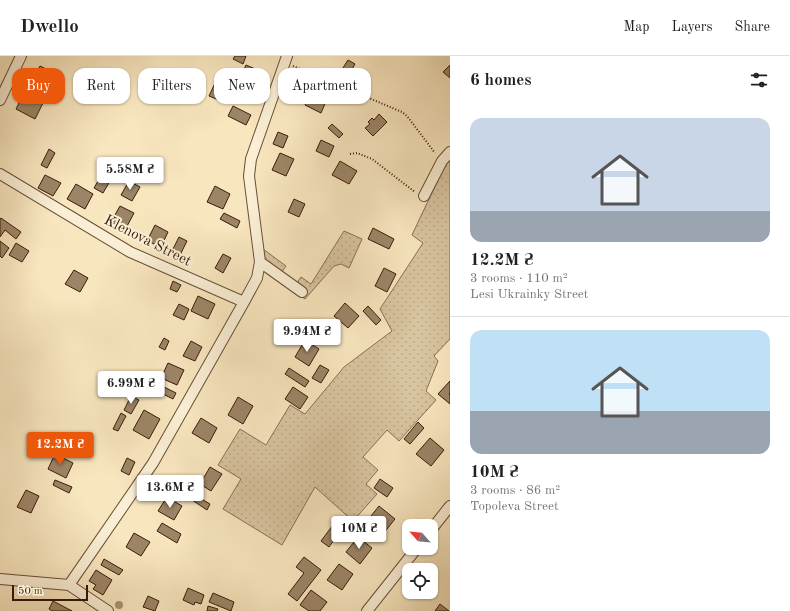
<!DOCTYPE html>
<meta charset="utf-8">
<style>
:root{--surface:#fff;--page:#f6f6f6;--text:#202124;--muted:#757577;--line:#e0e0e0;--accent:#ea580c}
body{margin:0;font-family:"Old Standard TT",serif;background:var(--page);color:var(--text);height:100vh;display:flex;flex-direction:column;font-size:15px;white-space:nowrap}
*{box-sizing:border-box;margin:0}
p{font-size:13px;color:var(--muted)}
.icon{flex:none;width:22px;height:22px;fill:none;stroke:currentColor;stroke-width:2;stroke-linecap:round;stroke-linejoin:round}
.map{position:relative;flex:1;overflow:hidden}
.details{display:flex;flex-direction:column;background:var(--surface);width:340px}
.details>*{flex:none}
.hud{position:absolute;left:12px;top:12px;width:378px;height:36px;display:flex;gap:8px}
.needle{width:26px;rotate:297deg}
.controls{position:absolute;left:402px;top:463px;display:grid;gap:8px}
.controls a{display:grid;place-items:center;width:36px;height:36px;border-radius:8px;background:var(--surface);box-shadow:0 1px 3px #0004;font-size:20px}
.scale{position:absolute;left:12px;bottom:10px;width:76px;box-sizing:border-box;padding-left:4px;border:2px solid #391c08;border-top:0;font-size:11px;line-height:14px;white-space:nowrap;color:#391c08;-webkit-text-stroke:3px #faefd5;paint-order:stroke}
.price{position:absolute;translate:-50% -34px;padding:0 9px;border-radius:4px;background:#fff;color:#222;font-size:13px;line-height:26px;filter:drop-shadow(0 1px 2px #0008)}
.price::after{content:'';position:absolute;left:50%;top:24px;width:12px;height:9px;margin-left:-6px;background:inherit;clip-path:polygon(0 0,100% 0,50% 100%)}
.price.on{background:var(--accent);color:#fff}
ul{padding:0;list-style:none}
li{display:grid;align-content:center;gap:8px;height:212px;padding:0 20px}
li+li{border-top:1px solid var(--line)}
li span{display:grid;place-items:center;height:124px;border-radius:12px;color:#555}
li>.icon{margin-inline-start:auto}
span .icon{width:72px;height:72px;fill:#fffc;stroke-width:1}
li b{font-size:17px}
h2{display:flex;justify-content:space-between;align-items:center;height:48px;padding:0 20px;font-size:17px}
.pill{padding:0 14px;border-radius:12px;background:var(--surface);box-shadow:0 1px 3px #0004;font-size:14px;line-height:36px}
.pill.on{background:var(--accent);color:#fff}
header{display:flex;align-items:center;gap:24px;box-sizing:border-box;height:56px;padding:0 20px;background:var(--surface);border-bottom:1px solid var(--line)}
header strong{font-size:19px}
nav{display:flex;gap:22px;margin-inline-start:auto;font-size:14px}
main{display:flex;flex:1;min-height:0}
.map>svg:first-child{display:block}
.green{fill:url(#green-dots);stroke:#887054}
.building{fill:#9c8567;stroke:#391c08}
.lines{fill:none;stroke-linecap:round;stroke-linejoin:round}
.minor-casing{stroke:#694e36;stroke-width:12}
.path{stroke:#391c08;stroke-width:2;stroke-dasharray:1 2;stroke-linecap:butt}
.minor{stroke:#faefd5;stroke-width:10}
.tree{fill:#a99274}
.labels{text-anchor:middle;stroke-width:4;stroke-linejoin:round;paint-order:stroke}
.street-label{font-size:15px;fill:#391c08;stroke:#faefd5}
</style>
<header>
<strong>Dwello</strong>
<nav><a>Map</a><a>Layers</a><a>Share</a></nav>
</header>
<main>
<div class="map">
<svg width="450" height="555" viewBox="0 0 450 555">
<defs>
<pattern id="green-dots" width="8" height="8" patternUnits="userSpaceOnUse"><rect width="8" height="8" fill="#d8c4a0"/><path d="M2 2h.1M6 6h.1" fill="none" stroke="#baa888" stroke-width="1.8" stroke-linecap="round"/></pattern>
</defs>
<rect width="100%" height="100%" fill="#f8e6bf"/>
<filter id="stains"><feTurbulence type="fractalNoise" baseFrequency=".005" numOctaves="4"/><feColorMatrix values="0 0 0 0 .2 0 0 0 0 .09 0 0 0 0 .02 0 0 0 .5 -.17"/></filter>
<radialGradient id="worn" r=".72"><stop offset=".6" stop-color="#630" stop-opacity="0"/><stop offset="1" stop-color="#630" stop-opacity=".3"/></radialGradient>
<path class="green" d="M 450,103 L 450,283 L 434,300 L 438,305 L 426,335 L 436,344 L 399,385 L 387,374 L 363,401 L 378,414 L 366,428 L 377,438 L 353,465 L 315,431 L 282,489 L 223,453 L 241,423 L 218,409 L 240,373 L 266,389 L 290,349 L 305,358 L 344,311 L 392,275 L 380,253 L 423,187 L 412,179 L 446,107 Z
M 344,175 L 362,183 L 349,212 L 341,208 L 334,210 L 305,243 L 264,215 L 263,193 L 286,210 L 281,217 L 296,228 L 301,221 L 311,228 Z"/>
<path class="building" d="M 235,0 L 246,0 L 243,8 L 233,3 Z
M 348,4 L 355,8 L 346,23 L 339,18 Z
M 246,9 L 267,18 L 260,31 L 240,22 Z
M 450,9 L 450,22 L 443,16 Z
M 40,10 L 56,18 L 47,36 L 31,27 Z
M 361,20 L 367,24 L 360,34 L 355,31 Z
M 216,25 L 228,30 L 221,45 L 209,40 Z
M 311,36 L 327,43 L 321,57 L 305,49 Z
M 24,37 L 43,47 L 35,63 L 16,53 Z
M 233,50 L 251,59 L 246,69 L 228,60 Z
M 379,58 L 387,66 L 373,80 L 365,72 L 370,68 L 368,66 L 372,62 L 374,64 Z
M 332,68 L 343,78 L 339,82 L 328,72 Z
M 278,76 L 288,80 L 283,92 L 273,88 Z
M 321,84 L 334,90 L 329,101 L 316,95 Z
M 49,93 L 55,97 L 47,112 L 41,109 Z
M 280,97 L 294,103 L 286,120 L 272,114 Z
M 340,105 L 357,115 L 349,128 L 332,119 Z
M 45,119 L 61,127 L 53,140 L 38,132 Z
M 101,120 L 110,125 L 103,137 L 94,132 Z
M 129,125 L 140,131 L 132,145 L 121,139 Z
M 76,128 L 93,138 L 85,153 L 67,143 Z
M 215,130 L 230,138 L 223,153 L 207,146 Z
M 294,143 L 305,148 L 299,161 L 288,156 Z
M 120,150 L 134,157 L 125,174 L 111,166 Z
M 224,157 L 240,165 L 237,172 L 220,163 Z
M 1,162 L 21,176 L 16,183 L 5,174 L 0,181 L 0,163 Z
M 155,169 L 168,176 L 161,191 L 147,185 Z
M 373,172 L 394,183 L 389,193 L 368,183 Z
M 179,181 L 187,185 L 180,199 L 172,195 Z
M 0,185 L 9,192 L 2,202 L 0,200 Z
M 16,187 L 29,195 L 22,206 L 9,199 Z
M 223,198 L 231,202 L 223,217 L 215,212 Z
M 384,212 L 396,218 L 387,236 L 375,230 Z
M 74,214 L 88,222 L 80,236 L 65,228 Z
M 173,225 L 181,229 L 177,236 L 170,233 Z
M 198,240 L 215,248 L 208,263 L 191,255 Z
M 345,247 L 359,260 L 348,272 L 334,260 Z
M 179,248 L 189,253 L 184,264 L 173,259 Z
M 368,250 L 381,264 L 376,269 L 363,255 Z
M 164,282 L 169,285 L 165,294 L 159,291 Z
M 305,284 L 319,293 L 309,310 L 295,301 Z
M 191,285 L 202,291 L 195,305 L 183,300 Z
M 168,307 L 184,314 L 177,329 L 161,322 Z
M 320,309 L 329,314 L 321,327 L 312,322 Z
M 289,312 L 309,325 L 305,331 L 285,318 Z
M 450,325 L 450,337 L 449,338 L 450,339 L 450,348 L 438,338 Z
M 160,329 L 176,337 L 173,343 L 157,335 Z
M 293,331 L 308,341 L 300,353 L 285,343 Z
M 131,340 L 139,344 L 131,358 L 124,354 Z
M 238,341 L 253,350 L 243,368 L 228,359 Z
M 144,354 L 160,363 L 149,383 L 133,374 Z
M 121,357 L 126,360 L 118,375 L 113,373 Z
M 201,362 L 217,372 L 209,387 L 192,377 Z
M 418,366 L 424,372 L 410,388 L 404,383 Z
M 430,382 L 444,394 L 431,410 L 416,398 Z
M 55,398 L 73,407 L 66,422 L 48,413 Z
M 127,402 L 135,406 L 129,419 L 121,415 Z
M 210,411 L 222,418 L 211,435 L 200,428 Z
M 380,423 L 393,432 L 387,441 L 374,432 Z
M 55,424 L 72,431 L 69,437 L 53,429 Z
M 26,434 L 39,440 L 31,457 L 17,451 Z
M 195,439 L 210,448 L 207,454 L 192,444 Z
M 167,441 L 182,450 L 174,464 L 158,455 Z
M 379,450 L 395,463 L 383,478 L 367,465 Z
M 162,467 L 181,478 L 177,487 L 157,475 Z
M 333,469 L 341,474 L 329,491 L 321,485 Z
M 134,477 L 150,486 L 141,500 L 126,491 Z
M 358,481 L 372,492 L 360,508 L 346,496 Z
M 304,501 L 321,514 L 297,545 L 288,538 L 304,517 L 296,511 Z
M 104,503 L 123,514 L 119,519 L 101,509 Z
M 339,508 L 353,518 L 342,534 L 327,524 Z
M 96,514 L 112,524 L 103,539 L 93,533 L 96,529 L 89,525 Z
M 188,532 L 204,539 L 201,548 L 195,546 L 194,549 L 183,544 Z
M 311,534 L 327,546 L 320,555 L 309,555 L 300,549 Z
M 213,537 L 234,546 L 231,555 L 209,546 Z
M 148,540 L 159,545 L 155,555 L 143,551 Z
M 53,545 L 72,555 L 52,555 L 49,553 Z
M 440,548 L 449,555 L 435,555 Z
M 208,550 L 218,553 L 217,555 L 207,555 Z"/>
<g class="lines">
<defs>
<path id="minor" d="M 0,44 L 21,0
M 0,118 L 130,196 L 244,246
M 424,140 L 442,105 L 450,96
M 260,206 L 302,236
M 431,474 L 450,450
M 0,523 L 69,529 L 108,555
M 69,529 L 153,407 L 244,246 L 257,222 L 260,206 L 249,120 L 251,103 L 287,0
M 367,555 L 417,492"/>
</defs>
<use href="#minor" class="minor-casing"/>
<path class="path" d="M 293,10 L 402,56 L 407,60 L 435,97
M 350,98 L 357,97 L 372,103 L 411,133 L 415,136"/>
<use href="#minor" class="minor"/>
</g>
<circle class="tree" cx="119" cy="549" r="4"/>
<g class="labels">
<g class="street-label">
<text transform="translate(148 184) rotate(27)" y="5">Klenova Street</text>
</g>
</g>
<rect width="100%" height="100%" filter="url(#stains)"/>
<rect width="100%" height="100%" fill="url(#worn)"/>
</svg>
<div class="controls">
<a><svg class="needle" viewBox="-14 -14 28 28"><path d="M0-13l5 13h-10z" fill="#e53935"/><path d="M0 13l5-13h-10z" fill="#757577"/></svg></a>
<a><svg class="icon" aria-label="locate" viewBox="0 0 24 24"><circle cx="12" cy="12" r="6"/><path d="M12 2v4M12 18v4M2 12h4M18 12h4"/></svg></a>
</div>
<div class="scale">50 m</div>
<b class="price" style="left:130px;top:135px">5.58M ₴</b>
<b class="price" style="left:307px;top:297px">9.94M ₴</b>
<b class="price" style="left:131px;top:349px">6.99M ₴</b>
<b class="price on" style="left:60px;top:410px">12.2M ₴</b>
<b class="price" style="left:170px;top:453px">13.6M ₴</b>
<b class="price" style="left:359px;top:494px">10M ₴</b>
<div class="hud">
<a class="pill on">Buy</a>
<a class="pill">Rent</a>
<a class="pill">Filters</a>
<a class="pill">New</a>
<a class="pill">Apartment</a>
</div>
</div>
<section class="details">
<h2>6 homes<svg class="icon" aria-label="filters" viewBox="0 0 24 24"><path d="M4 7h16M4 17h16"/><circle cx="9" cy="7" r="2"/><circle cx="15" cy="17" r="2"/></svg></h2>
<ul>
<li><span style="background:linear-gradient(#c9d6e8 75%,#9aa5b1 0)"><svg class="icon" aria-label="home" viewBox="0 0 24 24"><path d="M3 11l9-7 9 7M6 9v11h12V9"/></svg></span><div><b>12.2M ₴</b><p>3 rooms · 110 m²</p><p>Lesi Ukrainky Street</p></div></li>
<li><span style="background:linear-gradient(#bfe0f5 65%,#9aa5b1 0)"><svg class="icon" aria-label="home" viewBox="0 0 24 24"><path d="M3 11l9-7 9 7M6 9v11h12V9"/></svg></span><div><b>10M ₴</b><p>3 rooms · 86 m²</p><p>Topoleva Street</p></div></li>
</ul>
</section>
</main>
